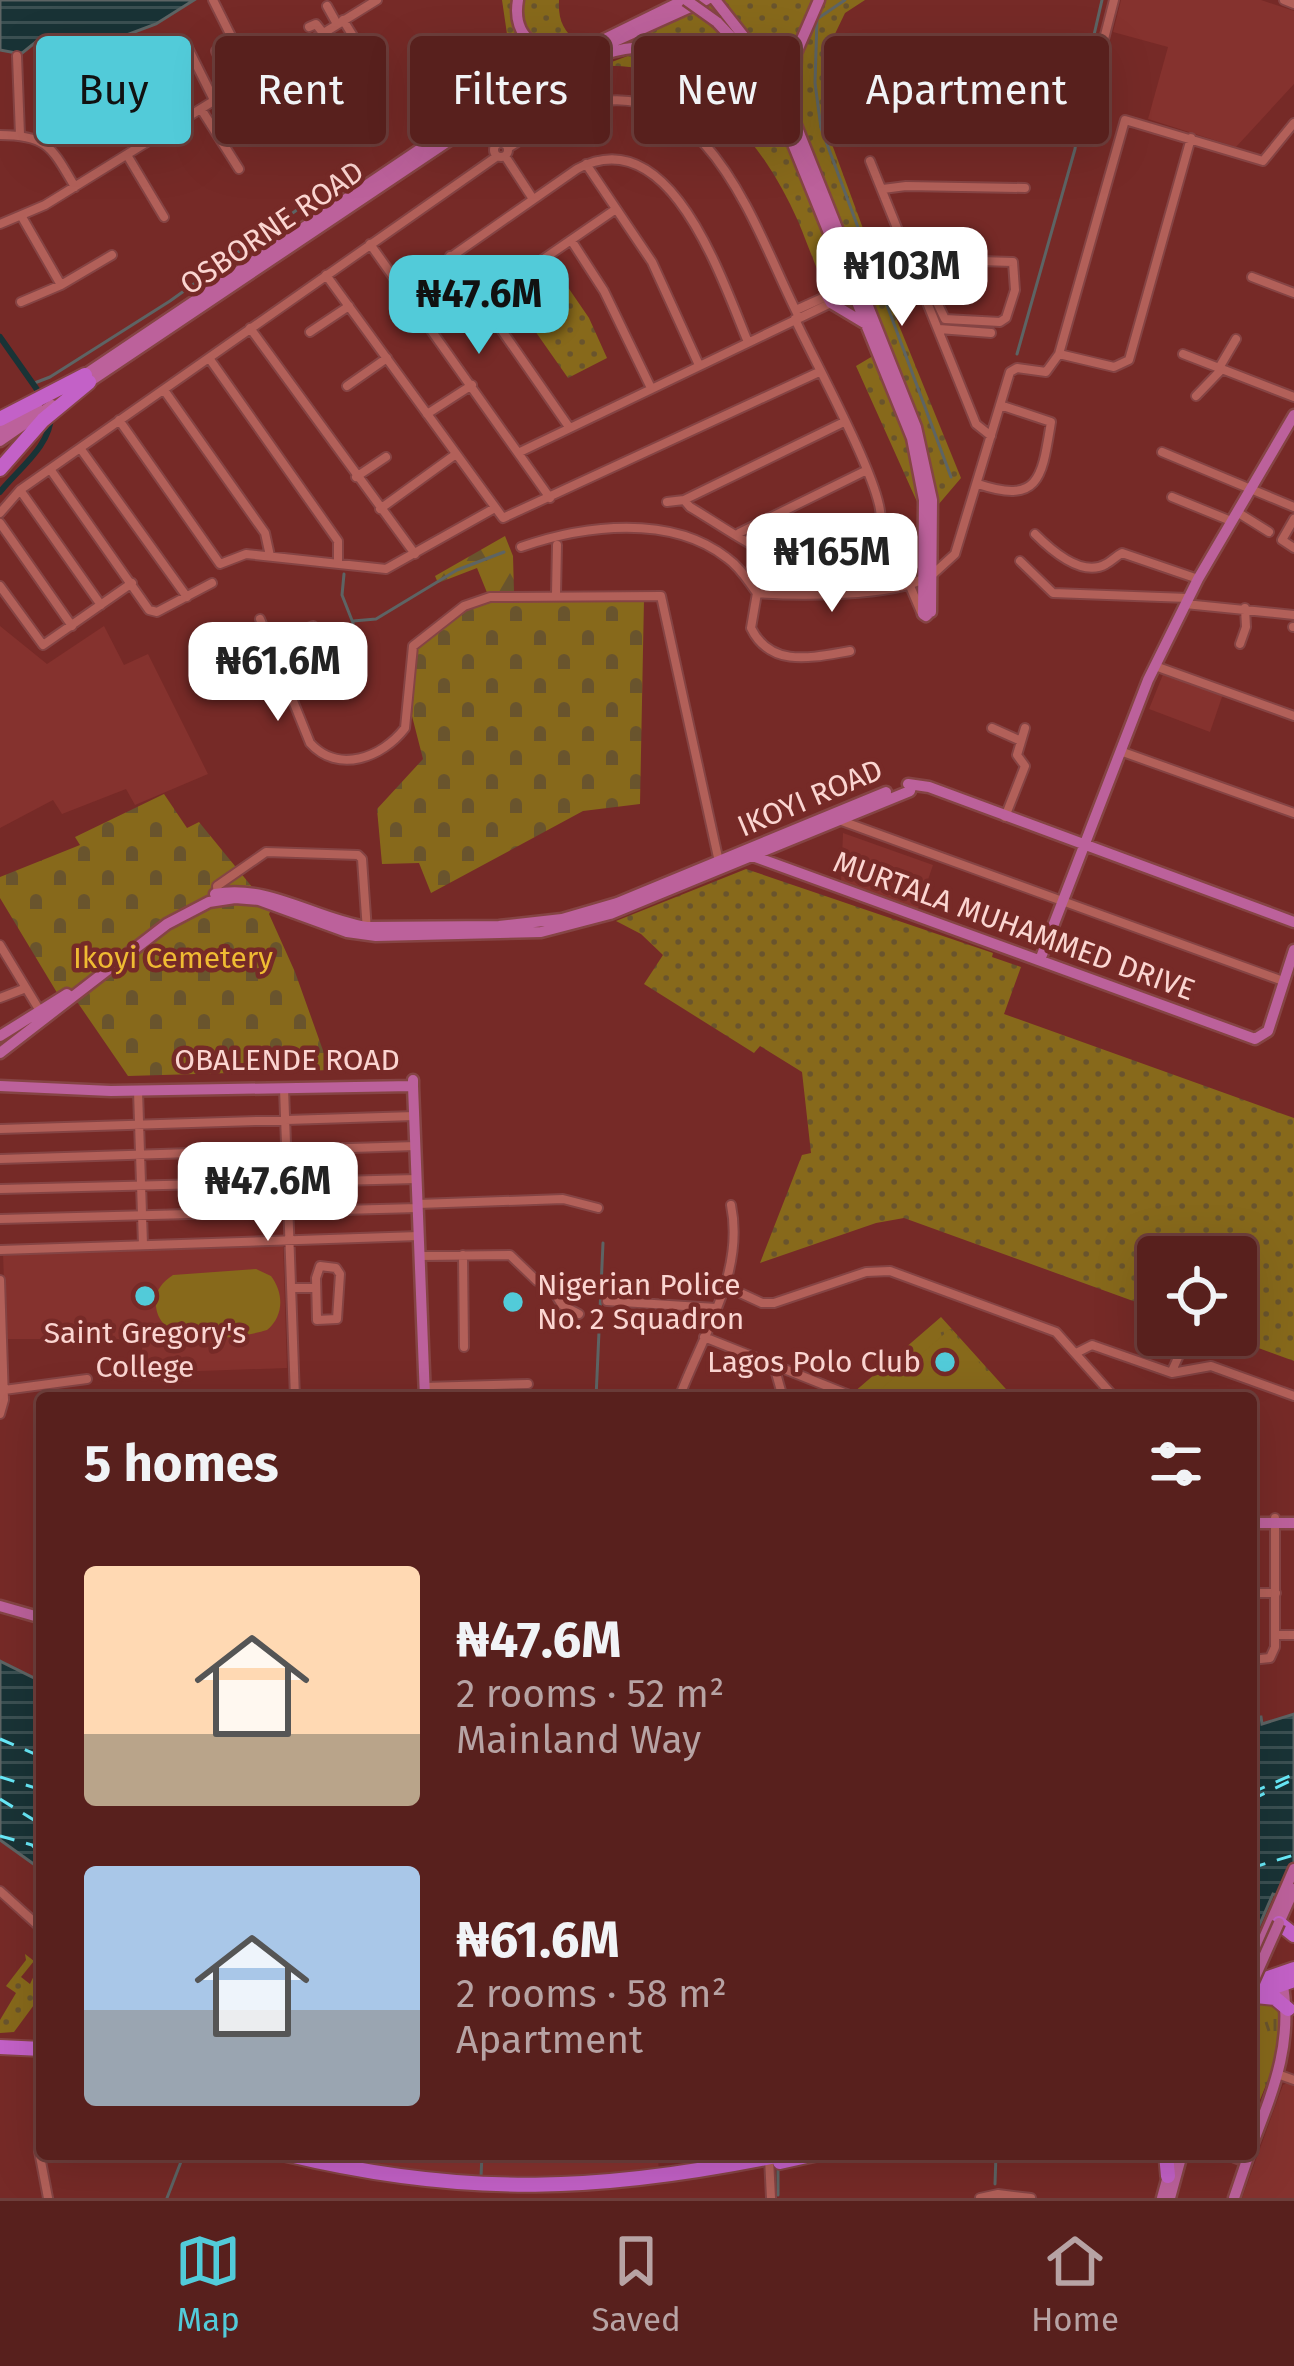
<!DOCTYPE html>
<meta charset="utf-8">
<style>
:root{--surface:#58201d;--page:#5e2826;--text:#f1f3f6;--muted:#b7a3a4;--line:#6d3e3b;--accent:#52cbd9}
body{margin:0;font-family:"Fira Sans",sans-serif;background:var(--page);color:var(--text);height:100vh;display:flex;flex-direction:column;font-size:45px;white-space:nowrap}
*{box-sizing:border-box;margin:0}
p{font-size:39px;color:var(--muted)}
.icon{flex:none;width:66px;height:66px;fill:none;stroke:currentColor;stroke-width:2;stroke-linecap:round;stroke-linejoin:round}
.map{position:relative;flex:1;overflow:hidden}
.panel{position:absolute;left:36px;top:1392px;width:1221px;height:768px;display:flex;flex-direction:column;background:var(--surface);border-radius:12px;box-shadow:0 12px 48px #0002,0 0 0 3px var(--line)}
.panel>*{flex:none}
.banner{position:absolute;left:36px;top:36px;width:1224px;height:108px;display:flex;gap:24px}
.controls{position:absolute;left:1137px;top:1236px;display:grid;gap:24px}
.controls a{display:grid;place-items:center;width:120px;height:120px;border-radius:12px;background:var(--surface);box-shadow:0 12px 48px #0002,0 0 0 3px var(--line);font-size:60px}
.price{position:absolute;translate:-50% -102px;padding:0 27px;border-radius:24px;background:#fff;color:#222;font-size:39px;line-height:78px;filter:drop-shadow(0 3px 6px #0008)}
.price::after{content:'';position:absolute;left:50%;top:72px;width:36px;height:27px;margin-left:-18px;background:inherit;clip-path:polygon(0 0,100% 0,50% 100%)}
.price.on{background:var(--accent);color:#111}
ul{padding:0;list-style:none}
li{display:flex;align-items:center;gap:36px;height:300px;padding:0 48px}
li span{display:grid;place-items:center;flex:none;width:336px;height:240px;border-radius:12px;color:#555}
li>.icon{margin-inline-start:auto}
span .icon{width:144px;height:144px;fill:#fffc;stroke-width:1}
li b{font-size:51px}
h2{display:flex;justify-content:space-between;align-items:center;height:144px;padding:0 48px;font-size:51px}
.chip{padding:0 42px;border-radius:12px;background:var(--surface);box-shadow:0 12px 48px #0002,0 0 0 3px var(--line);font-size:42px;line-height:108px}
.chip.on{background:var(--accent);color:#111}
.dock{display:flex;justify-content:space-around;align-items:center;height:168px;border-top:3px solid var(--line);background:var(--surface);font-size:33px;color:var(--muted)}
.dock a{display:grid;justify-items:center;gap:6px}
.dock .on{color:var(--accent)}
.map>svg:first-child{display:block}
.built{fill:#85322e}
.grass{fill:url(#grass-dots)}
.forest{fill:url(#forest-firs)}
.cemetery{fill:url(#cemetery-stones)}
.park{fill:url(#park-tufts)}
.pitch{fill:#87691b}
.water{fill:url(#water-rules);stroke:#5d6464;stroke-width:3}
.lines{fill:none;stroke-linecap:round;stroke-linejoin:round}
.stream{stroke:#5d6464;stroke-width:3}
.canal{stroke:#193336;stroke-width:6}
.ferry{stroke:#68e9f8;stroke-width:3;stroke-dasharray:15 12;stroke-linecap:butt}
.minor-casing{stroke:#854444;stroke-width:12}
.major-casing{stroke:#854444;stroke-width:15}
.highway-casing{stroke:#854444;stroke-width:18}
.minor{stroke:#b26059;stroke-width:8}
.major{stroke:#bc619b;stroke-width:10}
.highway{stroke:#c361c7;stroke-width:14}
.major-bridge-casing{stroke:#854444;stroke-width:15;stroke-linecap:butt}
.major-bridge{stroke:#bc619b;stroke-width:10}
.poi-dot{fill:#52cbd9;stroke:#762a27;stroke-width:4.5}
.labels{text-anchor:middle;stroke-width:9;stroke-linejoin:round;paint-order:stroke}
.street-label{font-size:30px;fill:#fbd5d1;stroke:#762a27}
.park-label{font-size:30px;fill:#efbb33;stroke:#762a27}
.poi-label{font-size:30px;fill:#fbd5d1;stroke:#762a27;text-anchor:start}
</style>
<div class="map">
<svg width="1294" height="2198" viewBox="0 0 1294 2198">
<defs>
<pattern id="grass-dots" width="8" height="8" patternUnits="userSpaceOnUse" patternTransform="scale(3)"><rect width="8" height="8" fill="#87691b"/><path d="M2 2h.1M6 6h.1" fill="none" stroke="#69542d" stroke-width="1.8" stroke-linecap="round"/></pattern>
<pattern id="forest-firs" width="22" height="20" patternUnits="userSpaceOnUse" patternTransform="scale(3)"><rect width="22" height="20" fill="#87691b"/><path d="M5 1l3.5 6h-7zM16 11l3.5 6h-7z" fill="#69542d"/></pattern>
<pattern id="cemetery-stones" width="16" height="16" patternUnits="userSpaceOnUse" patternTransform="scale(3)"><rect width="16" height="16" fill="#87691b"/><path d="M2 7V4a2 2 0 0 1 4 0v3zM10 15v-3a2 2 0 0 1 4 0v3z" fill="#69542d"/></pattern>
<pattern id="park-tufts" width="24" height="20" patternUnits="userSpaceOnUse" patternTransform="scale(3)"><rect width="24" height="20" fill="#87691b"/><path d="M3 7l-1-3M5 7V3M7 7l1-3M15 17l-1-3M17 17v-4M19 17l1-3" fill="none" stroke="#69542d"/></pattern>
<pattern id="water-rules" width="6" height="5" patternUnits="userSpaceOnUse" patternTransform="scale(3)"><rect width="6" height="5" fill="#193336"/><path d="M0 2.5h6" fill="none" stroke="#3b5052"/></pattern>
</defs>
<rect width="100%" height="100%" fill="#762a27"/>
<path class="built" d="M 1121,0 L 1261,0 L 1294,11 L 1294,84 L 1236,147 L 1148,119 L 1168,47 L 1113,32 Z
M 0,626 L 47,664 L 104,626 L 124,665 L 148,654 L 208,774 L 135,805 L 126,789 L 62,814 L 53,800 L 0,828 Z
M 1164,672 L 1223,694 L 1210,732 L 1149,709 Z
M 843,833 L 933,865 L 918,909 L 841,881 Z
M 283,1243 L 287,1368 L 143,1373 L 142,1339 L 6,1339 L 3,1253 Z
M 1289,2082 L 1294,2084 L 1294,2198 L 1242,2198 L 1283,2085 Z
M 372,2154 L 658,2154 L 659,2177 L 548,2190 L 486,2191 L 367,2171 Z"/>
<path class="grass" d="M 502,0 L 559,0 C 558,20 563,30 578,43 L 562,58 L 536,71 L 507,34 Z
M 722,0 L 865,0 L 845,13 L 821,63 L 826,128 L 896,318 L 961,478 L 938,505 L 918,504 L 856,366 L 888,347 L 767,61 L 744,73 C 694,46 672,48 617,46 Z
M 633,54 C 696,52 746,76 782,128 L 860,318 C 853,314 841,310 835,305 C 826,296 805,237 798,221 C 762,140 698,61 601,66 Z
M 536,275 L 548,293 L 565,283 L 589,318 L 607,358 L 568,378 L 521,311 L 537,300 L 525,282 Z
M 746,869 L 993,953 L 992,957 L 1021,967 L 1004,1014 L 1294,1118 L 1294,1361 L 1223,1335 L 1236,1335 L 1236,1257 L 1158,1257 L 1158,1310 L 904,1218 L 876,1223 L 760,1263 L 802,1155 L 811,1153 L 802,1072 L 760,1046 L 754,1053 L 644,984 L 663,955 L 641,934 L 616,921 Z
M 25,1954 L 34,1961 L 21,1977 L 30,1984 L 39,1965 L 42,1994 L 14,2032 L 0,2033 L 0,2020 L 16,1993 L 6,1986 L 26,1960 Z"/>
<path class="forest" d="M 505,536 L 513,556 L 514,592 L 488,595 L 477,568 L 438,583 L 435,576 Z"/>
<path class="cemetery" d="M 508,598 L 644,599 L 640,804 L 583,811 L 431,893 L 419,863 L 382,864 L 377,809 L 423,759 L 412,716 L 417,648 L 467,609 Z
M 164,794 L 187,828 L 199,822 L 271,910 L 269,914 L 295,972 L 330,1070 L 128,1076 L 69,990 L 59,996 L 0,898 L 0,877 L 80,845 L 75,837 Z"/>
<path class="park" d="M 941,1317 L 1014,1398 L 857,1398 L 853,1393 Z
M 1264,1999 L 1281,2010 L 1279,2053 L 1251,2122 L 1251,2006 Z"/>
<path class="pitch" d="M 256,1269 L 271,1276 C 284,1293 284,1316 267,1330 C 238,1339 161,1349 156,1307 C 154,1292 161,1283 173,1275 Z
M 950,1329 L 1010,1398 L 876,1398 L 874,1395 Z"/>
<path class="water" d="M 0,0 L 194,0 L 156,24 L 92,48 L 37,41 L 21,54 L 0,50 Z
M 0,1661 L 42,1682 L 42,1870 L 0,1840 Z
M 1294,1714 L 1294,1900 L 1273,1894 L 1259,1926 L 1251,1924 L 1251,1725 L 1257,1724 L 1257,1717 L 1261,1717 L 1262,1724 Z"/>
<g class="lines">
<path class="stream" d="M 845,0 L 817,19 L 815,83 L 821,128 L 951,477
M 1086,70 L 1102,0
M 1017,354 L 1075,149 L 1084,87
M 32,384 L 50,377 L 170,301 L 301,207
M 344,574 L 342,595 L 353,623 L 352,671
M 353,621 L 376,619 L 457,570 L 504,552
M 596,1398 L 603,1243
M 778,2169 L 778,2195
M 481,2177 L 482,2154
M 995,2184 L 996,2154
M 167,2198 L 184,2154"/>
<path class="canal" d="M 0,337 L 43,398
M 0,492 C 18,469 51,446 51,415"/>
<path class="ferry" d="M 0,1739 L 42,1757
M 0,1777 L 42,1790
M 1251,1793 L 1294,1774
M 0,1799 L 42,1825
M 1251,1800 L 1294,1779
M 0,1836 L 32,1845 L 42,1856
M 1251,1868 L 1294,1855"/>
<defs>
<path id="minor" d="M 213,0 L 252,78
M 1284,0 L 1294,4
M 327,6 L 337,24
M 343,20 L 373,68
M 309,27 L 316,24 L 323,33
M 188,48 L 214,100
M 216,51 L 233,89
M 17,56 L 20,135
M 259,73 L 282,112
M 1095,74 L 1114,0
M 142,104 L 149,117
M 201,109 L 239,169
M 0,135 C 48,135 52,148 75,187
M494 150a7 7 0 1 1 14 0a7 7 0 1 1-14 0Z
M 500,143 L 498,132 L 519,96
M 508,148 C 531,134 554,115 580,106 C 708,67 756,233 799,317
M 127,155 L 164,217
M 505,156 L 533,199
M 870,161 L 976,424 L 991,436
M 586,164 L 652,262 L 699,365
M 883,189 L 906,186 L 1025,188
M 22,217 L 61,285
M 0,224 L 45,205 L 377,0
M 571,240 L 604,291 L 651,388
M 370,244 L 550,498
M 450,256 L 569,427
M 911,259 L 1013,262 L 1015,290 L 1006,318 L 1000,322 L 945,319 L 932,292 L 929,272
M 326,275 L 503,518 L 819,372
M 1252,277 L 1294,293
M 405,289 L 577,169 C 670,119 721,278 748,342
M 21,302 L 61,285 L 112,255
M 481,302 L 616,209
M 796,310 L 827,296
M 795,319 C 811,355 888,494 880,521 C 866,533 811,563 793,561 C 765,558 716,522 690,507 L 684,500 L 844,422
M 250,328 L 415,554
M 939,329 L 991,333
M 310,332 L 349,306
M 1059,354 L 1114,367 L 1129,360 L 1191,138
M 1183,354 L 1294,397
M 209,358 L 338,541 L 338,563
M 1219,368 L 1236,339
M 347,386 L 387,358
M 164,390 L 265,533 L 270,556
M 1196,396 L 1221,370
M 427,414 L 472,385
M 119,420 L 220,564 L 246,554 L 386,569 L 493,509
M 80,448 L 187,597
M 520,452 L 831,303
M 1162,452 L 1294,507
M 50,469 L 149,610 L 157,612 L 212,583
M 356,477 L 386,457
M 978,484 C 1040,505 1042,477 1051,422 L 1000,405
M 20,490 L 101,605
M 1172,497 L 1231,521
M 667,502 L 684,500
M 380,509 L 456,454
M 1237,512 L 1269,532
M 0,513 L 20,490 L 496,157
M 1294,519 L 1282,540 L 1294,548
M 0,523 L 72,626
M 739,533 L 867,470
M 1035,534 C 1051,550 1082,578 1106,564 C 1112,561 1116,556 1122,553 L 1198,579
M 521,547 C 584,525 671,514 727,558 C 740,567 748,581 757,593
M 1020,561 L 1053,593 L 1188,598
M 932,575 L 955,554 L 1010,372 L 1017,368 L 1046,372 L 1059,354 L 1125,120 L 1263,161 L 1294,123
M 0,586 L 43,645 L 132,583
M 910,586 L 921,612
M 757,593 C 795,596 894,597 924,578
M 757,593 L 751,628 C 771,669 814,657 850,651
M 556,594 L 557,545
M 1185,604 L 1294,615
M 260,619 L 310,743 C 338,774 382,758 405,728 L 413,646 L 464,606 L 490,597 L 661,596 L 719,862
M 1293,627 L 1294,627
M 1240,644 L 1246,627 L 1245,608
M 1155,666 L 1294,716
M 205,669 L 313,626
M 281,674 L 331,657
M 992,728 L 1021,741
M 1120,751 L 1294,813
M 1005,817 L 1025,766 L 1017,755 L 1025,728
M 839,820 L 1283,981
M 218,898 L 217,886 L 266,852 L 358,855 L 362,859 L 367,931
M 0,945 L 40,1011
M 0,998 L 26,988
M 284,1088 L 295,1398
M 138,1091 L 143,1245
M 0,1129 L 415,1116
M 0,1159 L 416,1146
M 0,1189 L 417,1179
M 418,1204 L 563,1199 L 598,1208
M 0,1219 L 418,1208
M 0,1250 L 419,1236
M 463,1255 L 464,1347
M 420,1256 L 510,1255 L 537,1281 L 549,1284 L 562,1305 L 579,1314
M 320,1266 L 336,1268 L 340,1274 L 337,1319 L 317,1320 L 316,1278 Z
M 0,1280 L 4,1400 L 0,1414
M 725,1286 L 762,1303 L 774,1303 L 866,1272 L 890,1271 L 1056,1332 L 1115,1398
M 291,1288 L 316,1288
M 607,1301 L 716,1308
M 704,1337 L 857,1398
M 1076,1353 L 1092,1345 L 1172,1373 L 1211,1366 L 1294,1396
M 774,1366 L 783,1398
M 1172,1371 L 1188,1335
M 424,1387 L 528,1384
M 4,1390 L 87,1379
M 679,1398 C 702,1336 745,1273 731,1205
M 1251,1593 L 1276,1593
M 1276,1635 L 1294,1635
M 1251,1660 L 1270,1658 L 1275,1647 L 1275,1518
M 0,1891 L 42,1929
M 1280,2075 L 1294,2080
M 42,2087 L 39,2151 L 48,2198
M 769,2158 L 771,2198
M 980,2198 L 998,2194 L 1031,2198"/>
<path id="major" d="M 518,0 C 511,39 542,58 577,47
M 715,0 L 766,65 L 794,120 L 916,427 L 932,500 L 931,612
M 717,22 L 751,58 L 774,97 L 912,438 L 924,500 L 923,614 L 926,616 L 930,612
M 601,55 C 669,32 731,61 777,112
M 794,112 L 796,53 L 819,0
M 831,239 L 827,296 L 831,303 L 866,324
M 83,376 L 459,123 L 566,58 L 684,0
M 83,386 L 511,99 L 613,42 L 706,0
M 0,431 L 37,406
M 0,441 L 52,405
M 908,784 L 929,787 L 1294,922
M 750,855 L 1255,1039 L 1268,1031 L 1294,950
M 215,894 C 269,884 315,919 367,927 L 499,926 L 562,919 L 617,903 L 886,792
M 1040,960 L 1148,680 L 1198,579 L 1294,415
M 0,1036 L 67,994
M 0,1053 L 167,924 L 209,902 L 235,898 L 259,900 L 347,932 L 376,936 L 541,932 L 610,914 L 910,791 L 911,786
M 0,1086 L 111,1091 L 413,1086 L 413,1080
M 413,1086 L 425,1398
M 1251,1523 L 1294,1523
M 0,1606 L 42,1618
M 1279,1923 L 1294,1889
M 1251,1968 L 1294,1869
M 1251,2148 C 1273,2091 1294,2042 1282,1980
M 1229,2154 L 1239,2158 L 1248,2155
M 1162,2198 L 1174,2154
M 1170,2198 L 1182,2154
M 1234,2198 L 1249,2154"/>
<path id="highway" d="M 0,419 L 85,375
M 0,469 L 43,420 L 89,382
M 1279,1923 L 1294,1935
M 1251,1984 L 1294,1969
M 1251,1995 L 1294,1980
M 1256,1996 L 1275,1998 L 1288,2009
M 0,2047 L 42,2049
M 285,2154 C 467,2198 604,2192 786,2154
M 1166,2154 L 1168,2176
M 780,2162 L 816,2154"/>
</defs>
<use href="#minor" class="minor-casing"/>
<use href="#major" class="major-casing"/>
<use href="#highway" class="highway-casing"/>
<use href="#minor" class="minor"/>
<use href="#major" class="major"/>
<use href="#highway" class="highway"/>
<defs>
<path id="major-bridge" d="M 686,0 L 717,22
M 1251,1986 L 1279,1923"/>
</defs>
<use href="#major-bridge" class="major-bridge-casing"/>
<use href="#major-bridge" class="major-bridge"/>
</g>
<g class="poi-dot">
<circle cx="145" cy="1296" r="12"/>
<circle cx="513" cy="1302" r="12"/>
<circle cx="945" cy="1362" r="12"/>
</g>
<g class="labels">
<g class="street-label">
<text transform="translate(272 228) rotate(-34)" y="10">OSBORNE ROAD</text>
<text transform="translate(810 798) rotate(-23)" y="10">IKOYI ROAD</text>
<text transform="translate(1014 926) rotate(20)" y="10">MURTALA MUHAMMED DRIVE</text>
<text x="287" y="1070">OBALENDE ROAD</text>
</g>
<g class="park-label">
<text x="173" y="968">Ikoyi Cemetery</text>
</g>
<g class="poi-label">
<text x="537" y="1295">Nigerian Police<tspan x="537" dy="34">No. 2 Squadron</tspan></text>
<text x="145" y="1343" text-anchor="middle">Saint Gregory's<tspan x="145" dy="34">College</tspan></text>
<text x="921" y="1372" text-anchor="end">Lagos Polo Club</text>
</g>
</g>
</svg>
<div class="controls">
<a><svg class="icon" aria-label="locate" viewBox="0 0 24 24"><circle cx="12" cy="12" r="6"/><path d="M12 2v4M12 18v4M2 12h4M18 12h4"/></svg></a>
</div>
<b class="price" style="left:902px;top:329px">₦103M</b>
<b class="price on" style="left:479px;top:357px">₦47.6M</b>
<b class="price" style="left:832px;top:615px">₦165M</b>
<b class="price" style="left:278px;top:724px">₦61.6M</b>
<b class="price" style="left:268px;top:1244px">₦47.6M</b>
<div class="banner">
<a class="chip on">Buy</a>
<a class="chip">Rent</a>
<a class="chip">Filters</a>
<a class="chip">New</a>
<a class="chip">Apartment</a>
</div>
<section class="panel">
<h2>5 homes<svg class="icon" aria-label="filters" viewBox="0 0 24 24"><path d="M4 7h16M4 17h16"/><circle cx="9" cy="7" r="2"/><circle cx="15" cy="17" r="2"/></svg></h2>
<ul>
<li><span style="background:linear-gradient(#ffd9b3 70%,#b9a48a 0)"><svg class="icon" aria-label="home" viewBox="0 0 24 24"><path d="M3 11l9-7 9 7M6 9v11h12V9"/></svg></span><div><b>₦47.6M</b><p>2 rooms · 52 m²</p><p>Mainland Way</p></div></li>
<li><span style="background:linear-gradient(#a9c7e8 60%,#9aa5b1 0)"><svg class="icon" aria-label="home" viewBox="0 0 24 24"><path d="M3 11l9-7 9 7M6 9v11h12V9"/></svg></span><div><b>₦61.6M</b><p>2 rooms · 58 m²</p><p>Apartment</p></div></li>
</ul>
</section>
</div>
<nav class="dock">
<a class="on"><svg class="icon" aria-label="map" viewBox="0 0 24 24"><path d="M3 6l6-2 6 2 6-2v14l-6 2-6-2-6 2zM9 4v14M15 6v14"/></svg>Map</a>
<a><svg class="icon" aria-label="saved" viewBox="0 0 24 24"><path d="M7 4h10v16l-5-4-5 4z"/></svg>Saved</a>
<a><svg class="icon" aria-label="home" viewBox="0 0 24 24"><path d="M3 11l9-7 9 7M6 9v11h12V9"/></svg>Home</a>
</nav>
